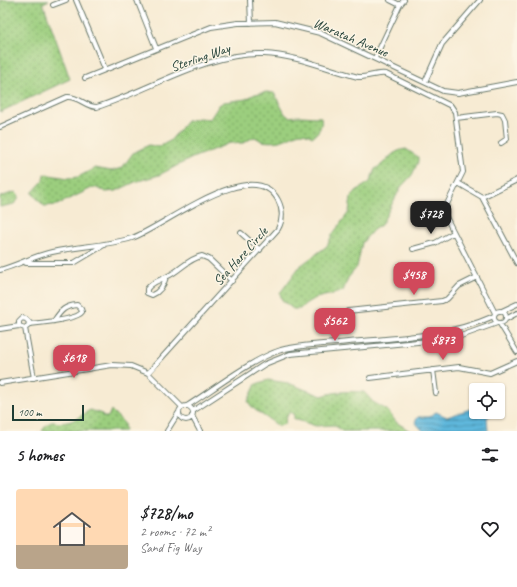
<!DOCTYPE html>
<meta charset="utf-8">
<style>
:root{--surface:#fff;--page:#f6f6f6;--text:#202124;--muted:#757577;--line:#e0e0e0;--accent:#d1495b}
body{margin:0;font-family:Caveat,sans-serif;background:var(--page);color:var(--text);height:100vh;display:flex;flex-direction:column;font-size:15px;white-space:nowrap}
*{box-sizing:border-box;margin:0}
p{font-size:13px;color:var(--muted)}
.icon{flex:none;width:22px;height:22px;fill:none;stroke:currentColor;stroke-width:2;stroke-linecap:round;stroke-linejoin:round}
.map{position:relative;height:431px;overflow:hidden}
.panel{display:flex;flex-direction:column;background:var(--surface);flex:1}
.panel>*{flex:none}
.controls{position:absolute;left:469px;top:383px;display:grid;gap:8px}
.controls a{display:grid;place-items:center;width:36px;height:36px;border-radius:4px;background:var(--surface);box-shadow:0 1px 3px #0004;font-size:20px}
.scale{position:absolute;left:12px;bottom:10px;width:72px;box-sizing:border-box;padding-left:4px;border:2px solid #1f3d34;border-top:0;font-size:11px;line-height:14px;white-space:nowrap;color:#1f3d34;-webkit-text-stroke:3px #fcf5e5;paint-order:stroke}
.price{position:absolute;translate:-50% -34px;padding:0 9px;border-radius:8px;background:var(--accent);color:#fff;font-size:13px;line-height:26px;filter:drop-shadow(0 1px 2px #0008)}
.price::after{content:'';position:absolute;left:50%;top:24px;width:12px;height:9px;margin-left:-6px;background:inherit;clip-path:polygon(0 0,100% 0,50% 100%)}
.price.current{background:#222;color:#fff}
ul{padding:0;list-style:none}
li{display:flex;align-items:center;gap:12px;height:100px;padding:0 16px}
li+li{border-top:1px solid var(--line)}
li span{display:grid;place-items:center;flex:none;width:112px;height:80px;border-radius:4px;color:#555}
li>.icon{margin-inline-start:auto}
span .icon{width:48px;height:48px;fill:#fffc;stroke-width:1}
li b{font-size:17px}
h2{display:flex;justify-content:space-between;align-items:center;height:48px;padding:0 16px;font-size:17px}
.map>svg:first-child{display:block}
.grass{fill:url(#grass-dots);stroke:#5d8659}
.water{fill:url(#water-rules);stroke:#3f7a88}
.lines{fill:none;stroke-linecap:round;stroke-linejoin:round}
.minor-casing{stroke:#6b7a6c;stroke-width:6}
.minor{stroke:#fff;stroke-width:4}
.labels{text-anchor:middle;stroke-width:3;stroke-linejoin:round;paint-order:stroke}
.street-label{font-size:14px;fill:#1f3d34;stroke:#fcf5e5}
</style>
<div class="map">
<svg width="517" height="431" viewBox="0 0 517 431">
<defs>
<pattern id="grass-dots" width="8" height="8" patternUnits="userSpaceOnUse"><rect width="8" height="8" fill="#9bce7e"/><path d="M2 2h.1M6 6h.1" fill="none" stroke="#7ea868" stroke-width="1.8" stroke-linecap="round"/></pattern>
<pattern id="water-rules" width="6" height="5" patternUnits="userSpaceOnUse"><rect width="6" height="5" fill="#5fb7dc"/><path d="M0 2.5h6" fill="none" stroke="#4e96b3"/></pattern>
</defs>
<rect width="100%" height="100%" fill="#fcf5e5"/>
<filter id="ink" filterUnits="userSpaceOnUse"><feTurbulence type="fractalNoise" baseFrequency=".025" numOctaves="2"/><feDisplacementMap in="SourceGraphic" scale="8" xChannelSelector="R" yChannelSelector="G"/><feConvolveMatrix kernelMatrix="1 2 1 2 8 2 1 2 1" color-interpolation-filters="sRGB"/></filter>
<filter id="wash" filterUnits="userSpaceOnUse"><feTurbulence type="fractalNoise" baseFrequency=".012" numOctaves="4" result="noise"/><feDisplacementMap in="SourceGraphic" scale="16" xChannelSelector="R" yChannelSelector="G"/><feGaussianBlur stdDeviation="0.9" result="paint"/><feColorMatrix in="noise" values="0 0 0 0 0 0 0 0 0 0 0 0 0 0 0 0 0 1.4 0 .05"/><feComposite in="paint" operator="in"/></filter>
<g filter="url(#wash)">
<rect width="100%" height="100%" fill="#f7ebd3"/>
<path class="grass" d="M 0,0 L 49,0 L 43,3 L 70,79 L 0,112 Z
M 267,92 L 274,93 L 285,114 L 289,117 C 300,115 310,117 321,117 C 323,126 319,132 312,137 C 298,127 292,139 279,141 C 274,142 267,142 262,141 C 259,140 258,138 254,137 L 243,143 L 230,143 L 192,158 L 159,175 L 135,182 L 116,191 L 106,192 L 94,187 L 57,205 L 44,206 L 32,193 L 43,181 L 44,174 L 68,178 L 78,177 L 95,168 L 111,171 L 122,168 L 133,153 L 149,145 L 158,147 L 170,141 L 187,121 L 198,118 L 210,119 L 219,105 L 224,102 L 246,99 L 255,94 Z
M 406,149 L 418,157 L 418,162 L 412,175 L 401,187 L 381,225 L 373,230 L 362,243 L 357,267 L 348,278 L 343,291 C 327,297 312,295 300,309 L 293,309 L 282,300 L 280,293 L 300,266 L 327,246 L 332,235 L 349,212 L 351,198 L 356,191 L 370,182 L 375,169 C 388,162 390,151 406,149 Z
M 15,192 L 18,195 L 18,200 L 14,204 L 0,207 L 0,197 Z
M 268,380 L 288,383 L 322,396 C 336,391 349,391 364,392 L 373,402 L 387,410 L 396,422 L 410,431 L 342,431 L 334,425 L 316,426 L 294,419 L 294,415 L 290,412 L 286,417 L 285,424 L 278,426 C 268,417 253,412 248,401 L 256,384 Z
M 90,410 L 102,414 L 103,417 L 108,417 L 111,410 L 124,423 L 125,431 L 42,431 C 52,416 53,425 67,422 C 75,421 83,414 90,410 Z"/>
<path class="water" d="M 473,408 L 476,409 L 476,412 L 491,412 L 492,414 L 487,418 L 488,431 L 423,431 L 415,422 L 418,417 L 429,417 L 436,412 L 447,417 Z"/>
</g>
<g filter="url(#ink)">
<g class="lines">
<defs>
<path id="minor" d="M 76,0 L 105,69
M 137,0 L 156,48
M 250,0 L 251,23
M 390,0 L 400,5
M 53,5 L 66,0
M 375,58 L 400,5 L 404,0
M 85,78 L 211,27 L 238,23 L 275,22 L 320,33 L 443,91 L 458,93 L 517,82
M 425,82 L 442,44 L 480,0
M 456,118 L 497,113 L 502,114 L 505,120 L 507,139 L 501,143
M 0,127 L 67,97 C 79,96 85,107 97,107 C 151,90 206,52 264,54 C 295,55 327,69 358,77 C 367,78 377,72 386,74 L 451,106 L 455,112 L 463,172 L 447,204 L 445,215 L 495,313
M 458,183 L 482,197 L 517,263
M 482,197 L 517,180
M 241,233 L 260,250
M 413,249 L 435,243 L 453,233
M 26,263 L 74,263 L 104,245
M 0,270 C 18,265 34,256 52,252 C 78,246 106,246 132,238 C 162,228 254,153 278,200 C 283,210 283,220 278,229 L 148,373 L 182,407
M 166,277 C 164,285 159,292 152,295 L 147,293 L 147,289 C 152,282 158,281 166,277 C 179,272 187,259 202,256 L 209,259 L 232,281
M494 317a6 6 0 1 1 12 0a6 6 0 1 1-12 0Z
M 348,311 L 442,301 L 447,299 L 459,286 L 477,277
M 502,311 L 517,304
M 506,319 L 517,313
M 29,324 C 39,323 77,320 82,312 L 81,309 L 77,305 C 65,306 61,310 54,321
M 500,324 L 517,352
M 25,328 L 19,326 L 19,321 L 22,318 L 26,319 L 29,322 L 28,326 L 25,328 L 34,378
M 0,329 L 19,326
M 433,370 L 436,393
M 370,378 L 459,367 L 490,373 L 517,361
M 0,383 L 112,365 L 131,366 L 148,373
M179 413a7 7 0 1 1 14 0a7 7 0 1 1-14 0Z
M 187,406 C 214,389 252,359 281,350 C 300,345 319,344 338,343 C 391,338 445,338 494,316
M 193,411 L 265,364 L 290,354 L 439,340 L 458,337 L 497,323
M 192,416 L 200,431
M 167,431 L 179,412"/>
</defs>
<use href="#minor" class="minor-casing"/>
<use href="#minor" class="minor"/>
</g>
</g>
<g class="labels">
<g class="street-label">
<text transform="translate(351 37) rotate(23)" y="5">Waratah Avenue</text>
<text transform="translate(200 57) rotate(-19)" y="5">Sterling Way</text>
<text transform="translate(240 256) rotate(-48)" y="5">Sea Hare Circle</text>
</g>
</g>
</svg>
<div class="controls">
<a><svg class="icon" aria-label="locate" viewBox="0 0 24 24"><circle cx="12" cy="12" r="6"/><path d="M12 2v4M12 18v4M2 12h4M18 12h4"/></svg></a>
</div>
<div class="scale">100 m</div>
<b class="price current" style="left:431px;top:235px">$728</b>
<b class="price" style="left:414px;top:296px">$458</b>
<b class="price" style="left:335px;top:342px">$562</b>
<b class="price" style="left:443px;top:361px">$873</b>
<b class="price" style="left:74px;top:379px">$618</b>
</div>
<section class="panel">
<h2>5 homes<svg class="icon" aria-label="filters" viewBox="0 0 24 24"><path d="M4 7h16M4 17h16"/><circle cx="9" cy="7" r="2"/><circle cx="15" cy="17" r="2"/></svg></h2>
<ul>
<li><span style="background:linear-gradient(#ffd9b3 70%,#b9a48a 0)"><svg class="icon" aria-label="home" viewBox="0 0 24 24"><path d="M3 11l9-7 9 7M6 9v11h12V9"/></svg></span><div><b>$728/mo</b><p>2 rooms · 72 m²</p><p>Sand Fig Way</p></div><svg class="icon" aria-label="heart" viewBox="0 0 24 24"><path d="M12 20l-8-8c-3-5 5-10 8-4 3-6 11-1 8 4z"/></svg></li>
</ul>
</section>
